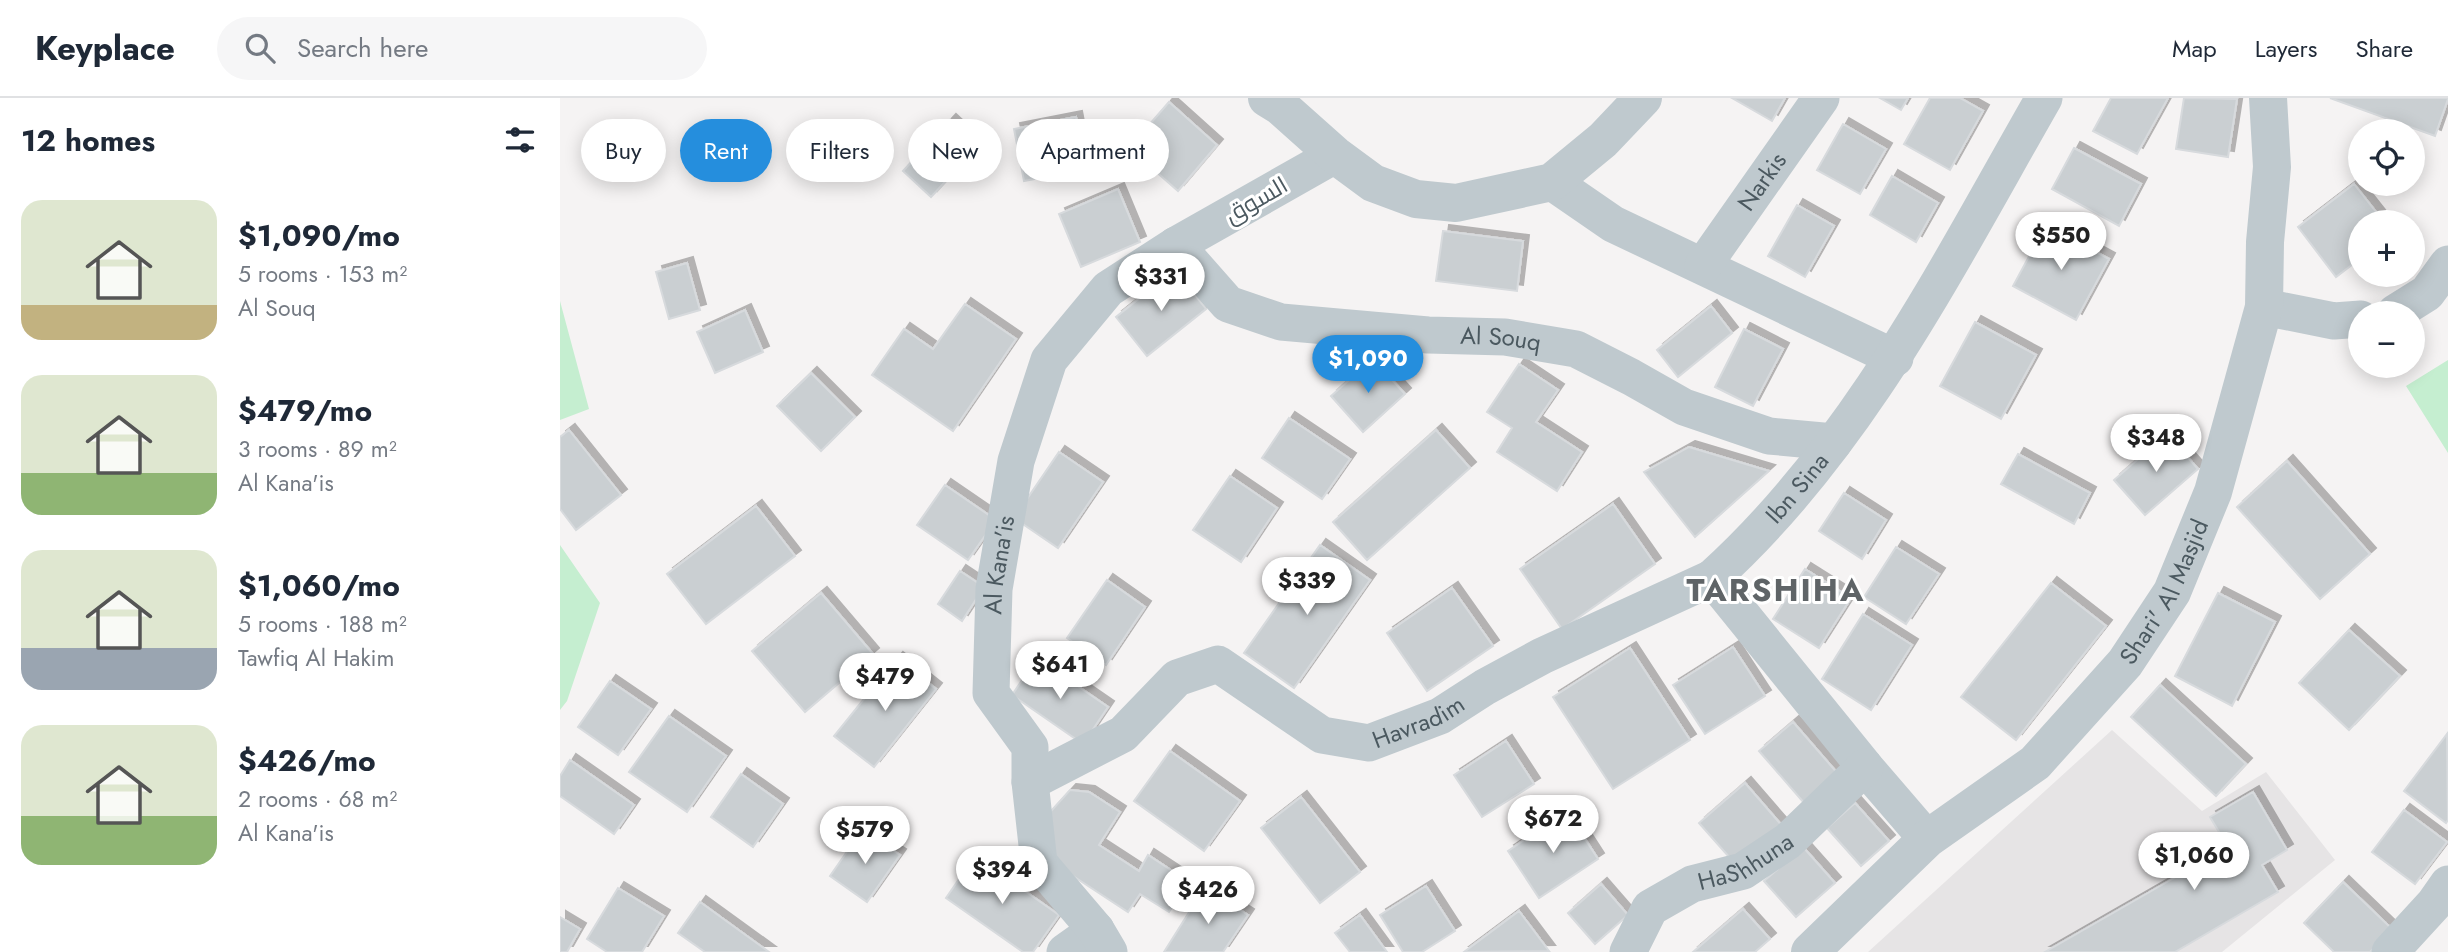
<!DOCTYPE html>
<meta charset="utf-8">
<style>
:root{--surface:#fff;--page:#f6f6f7;--text:#1f2937;--muted:#747a83;--line:#e0e1e3;--accent:#258edd}
body{margin:0;font-family:Jost,Cairo,sans-serif;background:var(--page);color:var(--text);height:100vh;display:flex;flex-direction:column;font-size:26px;white-space:nowrap}
*{box-sizing:border-box;margin:0}
p{font-size:23px;color:var(--muted)}
.icon{flex:none;width:38px;height:38px;fill:none;stroke:currentColor;stroke-width:2;stroke-linecap:round;stroke-linejoin:round}
.map{position:relative;flex:1;overflow:hidden}
.drawer{display:flex;flex-direction:column;background:var(--surface);width:560px}
.drawer>*{flex:none}
.guide{position:absolute;left:21px;top:21px;width:665px;height:63px;display:flex;gap:14px}
.tools{position:absolute;left:1788px;top:21px;display:grid;gap:14px}
.tools a{display:grid;place-items:center;width:77px;height:77px;border-radius:50%;background:var(--surface);box-shadow:0 4px 18px #0003;font-size:35px}
.price{position:absolute;translate:-50% -60px;padding:0 16px;border-radius:24px;background:#fff;color:#222;font-size:23px;line-height:46px;filter:drop-shadow(0 2px 4px #0008)}
.price::after{content:'';position:absolute;left:50%;top:42px;width:21px;height:16px;margin-left:-10px;background:inherit;clip-path:polygon(0 0,100% 0,50% 100%)}
.price.on{background:var(--accent);color:#fff}
ul{padding:0;list-style:none}
li{display:flex;align-items:center;gap:21px;height:175px;padding:0 21px}
li span{display:grid;place-items:center;flex:none;width:196px;height:140px;border-radius:21px;color:#555}
li>.icon{margin-inline-start:auto}
span .icon{width:84px;height:84px;fill:#fffc;stroke-width:1}
li b{font-size:30px}
h2{display:flex;justify-content:space-between;align-items:center;height:84px;padding:0 21px;font-size:30px}
.pill{padding:0 24px;border-radius:32px;background:var(--surface);box-shadow:0 4px 18px #0003;font-size:24px;line-height:63px}
.pill.on{background:var(--accent);color:#fff}
header{display:flex;align-items:center;gap:42px;box-sizing:border-box;height:98px;padding:0 35px;background:var(--surface);border-bottom:2px solid var(--line)}
header strong{font-size:33px}
nav{display:flex;gap:38px;margin-inline-start:auto;font-size:24px}
.search{width:490px;height:63px;background:var(--page);display:flex;align-items:center;gap:18px;box-sizing:border-box;padding:0 24px;border-radius:38px;color:var(--muted);font-size:26px}
main{display:flex;flex:1;min-height:0}
.map>svg:first-child{display:block}
.education{fill:#e6e4e5}
.green{fill:#c5eed0}
.building{fill:#cacfd2;stroke:#d7dadd;stroke-width:2;filter:url(#shadow)}
.lines{fill:none;stroke-linecap:round;stroke-linejoin:round}
.minor{stroke:#bfc9ce;stroke-width:37}
.tertiary{stroke:#bfc9ce;stroke-width:38}
.labels{text-anchor:middle;stroke-width:6;stroke-linejoin:round;paint-order:stroke}
.street-label{font-size:24px;fill:#4b5960;stroke:#fff}
.district-label{font-size:32px;font-weight:bold;letter-spacing:2px;fill:#5f6467;stroke:#fff}
</style>
<header>
<strong>Keyplace</strong>
<div class="search"><svg class="icon" aria-label="search" viewBox="0 0 24 24"><circle cx="10" cy="10" r="6"/><path d="M15 15l6 6"/></svg>Search here</div>
<nav><a>Map</a><a>Layers</a><a>Share</a></nav>
</header>
<main>
<section class="drawer">
<h2>12 homes<svg class="icon" aria-label="filters" viewBox="0 0 24 24"><path d="M4 7h16M4 17h16"/><circle cx="9" cy="7" r="2"/><circle cx="15" cy="17" r="2"/></svg></h2>
<ul>
<li><span style="background:linear-gradient(#dfe7d0 75%,#c2b280 0)"><svg class="icon" aria-label="home" viewBox="0 0 24 24"><path d="M3 11l9-7 9 7M6 9v11h12V9"/></svg></span><div><b>$1,090/mo</b><p>5 rooms · 153 m²</p><p>Al Souq</p></div></li>
<li><span style="background:linear-gradient(#dfe7d0 70%,#8fb573 0)"><svg class="icon" aria-label="home" viewBox="0 0 24 24"><path d="M3 11l9-7 9 7M6 9v11h12V9"/></svg></span><div><b>$479/mo</b><p>3 rooms · 89 m²</p><p>Al Kana'is</p></div></li>
<li><span style="background:linear-gradient(#dfe7d0 70%,#9aa5b1 0)"><svg class="icon" aria-label="home" viewBox="0 0 24 24"><path d="M3 11l9-7 9 7M6 9v11h12V9"/></svg></span><div><b>$1,060/mo</b><p>5 rooms · 188 m²</p><p>Tawfiq Al Hakim</p></div></li>
<li><span style="background:linear-gradient(#dfe7d0 65%,#8fb573 0)"><svg class="icon" aria-label="home" viewBox="0 0 24 24"><path d="M3 11l9-7 9 7M6 9v11h12V9"/></svg></span><div><b>$426/mo</b><p>2 rooms · 68 m²</p><p>Al Kana'is</p></div></li>
</ul>
</section>
<div class="map">
<svg width="1888" height="854" viewBox="0 0 1888 854">
<defs>
<filter id="shadow"><feDropShadow dx="6" dy="-6" stdDeviation="0" flood-color="#0004"/></filter>
</defs>
<rect width="100%" height="100%" fill="#f5f3f3"/>
<path class="education" d="M 1552,632 L 1642,713 L 1706,674 L 1775,762 L 1662,854 L 1308,854 Z"/>
<path class="green" d="M 0,203 L 29,311 L 0,322 Z
M 1888,262 L 1888,355 L 1846,288 Z
M 0,447 L 40,505 L 7,603 L 0,612 Z"/>
<path class="building" d="M 1172,0 L 1225,0 L 1212,23 Z
M 1320,0 L 1348,0 L 1341,12 Z
M 1370,0 L 1400,0 L 1423,13 L 1390,72 L 1344,46 Z
M 1551,0 L 1608,0 L 1577,56 L 1533,33 Z
M 1624,0 L 1677,1 L 1668,59 L 1616,51 Z
M 1770,0 L 1888,0 L 1888,1 L 1875,38 Z
M 609,4 L 657,47 L 618,93 L 569,50 Z
M 516,19 L 526,71 L 464,83 L 454,31 Z
M 390,22 L 418,48 L 371,99 L 343,73 Z
M 1283,26 L 1326,51 L 1300,96 L 1257,72 Z
M 1514,50 L 1581,86 L 1559,128 L 1492,91 Z
M 1332,78 L 1378,105 L 1356,144 L 1310,117 Z
M 1794,86 L 1824,124 L 1801,124 L 1801,160 L 1776,179 L 1738,129 Z
M 558,91 L 580,144 L 521,169 L 499,116 Z
M 1237,107 L 1274,128 L 1245,179 L 1208,158 Z
M 1486,127 L 1549,161 L 1516,222 L 1453,188 Z
M 883,133 L 963,143 L 957,193 L 876,183 Z
M 127,165 L 140,212 L 109,221 L 96,174 Z
M 615,172 L 646,211 L 587,258 L 556,219 Z
M 405,206 L 456,241 L 393,333 L 312,277 L 344,231 L 373,251 Z
M 1151,208 L 1172,235 L 1118,279 L 1097,252 Z
M 185,212 L 203,254 L 155,275 L 137,234 Z
M 1415,224 L 1476,257 L 1441,321 L 1380,288 Z
M 1184,231 L 1223,251 L 1193,308 L 1155,289 Z
M 813,261 L 845,296 L 803,334 L 771,298 Z
M 959,266 L 998,292 L 976,324 L 1022,354 L 997,393 L 937,354 L 952,330 L 927,314 Z
M 251,275 L 295,319 L 261,353 L 217,308 Z
M 729,320 L 790,361 L 762,401 L 702,360 Z
M 9,332 L 61,397 L 16,432 L 0,411 L 0,339 Z
M 876,332 L 910,370 L 807,462 L 773,424 Z
M 1607,336 L 1638,371 L 1585,417 L 1554,382 Z
M 1129,349 L 1209,373 L 1135,439 L 1084,374 Z
M 499,354 L 543,384 L 498,450 L 454,420 Z
M 1458,356 L 1530,395 L 1514,426 L 1441,386 Z
M 1727,363 L 1810,456 L 1760,501 L 1677,409 Z
M 670,378 L 717,410 L 681,464 L 633,432 Z
M 385,387 L 436,422 L 408,462 L 357,427 Z
M 1284,395 L 1326,422 L 1302,461 L 1259,433 Z
M 1053,406 L 1095,466 L 1002,531 L 960,471 Z
M 196,408 L 235,458 L 146,526 L 107,476 Z
M 760,447 L 810,482 L 734,590 L 684,555 Z
M 1336,449 L 1379,476 L 1346,526 L 1304,499 Z
M 1245,471 L 1291,500 L 1259,550 L 1213,521 Z
M 400,473 L 424,489 L 402,523 L 378,506 Z
M 547,482 L 585,509 L 546,567 L 507,540 Z
M 1491,485 L 1546,528 L 1456,642 L 1401,599 Z
M 892,490 L 933,548 L 867,593 L 827,535 Z
M 261,495 L 313,556 L 245,614 L 192,553 Z
M 1658,495 L 1715,524 L 1672,608 L 1615,578 Z
M 1303,516 L 1352,547 L 1311,612 L 1262,581 Z
M 1789,532 L 1840,578 L 1789,632 L 1739,585 Z
M 1173,549 L 1205,598 L 1145,636 L 1113,587 Z
M 1070,550 L 1130,642 L 1053,691 L 993,599 Z
M 337,560 L 376,591 L 314,669 L 274,638 Z
M 477,560 L 548,609 L 523,646 L 452,597 Z
M 50,583 L 91,611 L 58,657 L 18,629 Z
M 1600,587 L 1686,666 L 1656,698 L 1571,619 Z
M 109,618 L 166,658 L 127,714 L 69,674 Z
M 1233,624 L 1279,677 L 1245,706 L 1199,653 Z
M 1887,636 L 1888,722 L 1886,725 L 1844,693 Z
M 946,643 L 974,686 L 922,719 L 894,677 Z
M 610,653 L 680,703 L 644,753 L 574,703 Z
M 10,662 L 74,707 L 54,736 L 0,698 L 0,678 Z
M 181,676 L 223,706 L 193,749 L 151,719 Z
M 1185,685 L 1224,730 L 1178,769 L 1139,725 Z
M 510,692 L 529,694 L 560,714 L 539,747 L 579,773 L 588,757 L 629,784 L 609,814 L 580,796 L 568,814 L 484,759 L 481,724 Z
M 1693,694 L 1727,752 L 1702,767 L 1718,794 L 1615,854 L 1485,854 L 1668,749 L 1650,719 Z
M 741,699 L 800,774 L 760,805 L 701,730 Z
M 1295,705 L 1329,743 L 1301,768 L 1267,730 Z
M 1844,712 L 1887,744 L 1855,786 L 1812,754 Z
M 1007,713 L 1038,761 L 979,800 L 948,753 Z
M 302,732 L 340,757 L 307,804 L 270,778 Z
M 1243,749 L 1275,785 L 1236,819 L 1204,783 Z
M 415,758 L 499,817 L 473,854 L 463,854 L 386,800 Z
M 1783,784 L 1832,831 L 1810,854 L 1774,854 L 1744,825 Z
M 1041,786 L 1068,817 L 1035,846 L 1008,815 Z
M 866,788 L 895,833 L 862,854 L 843,854 L 820,817 Z
M 645,789 L 688,817 L 663,854 L 604,854 Z
M 58,790 L 104,818 L 82,854 L 47,854 L 27,841 Z
M 140,804 L 209,854 L 145,854 L 118,835 Z
M 1183,811 L 1210,841 L 1195,854 L 1133,854 Z
M 959,813 L 989,853 L 904,854 Z
M 800,817 L 827,854 L 790,854 L 775,835 Z
M 0,819 L 20,831 L 7,854 L 0,854 Z"/>
<g class="lines">
<g class="minor">
<path d="M 992,84 L 1053,126 L 1335,260"/>
<path id="s1" d="M 616,147 L 668,206 L 721,224 L 868,237 L 945,239 L 1016,251 L 1071,279 L 1124,309 L 1209,338 L 1274,344"/>
<path id="s2" d="M 1143,168 L 1261,0"/>
<path d="M 1704,209 L 1774,223 L 1801,221"/>
<path d="M 1835,215 L 1867,195 L 1888,166"/>
<path id="s3" d="M 470,684 L 563,636 L 617,580 L 658,566 L 762,637 L 809,645 L 880,618 L 925,589 L 982,558 L 1152,480"/>
<path id="s4" d="M 1367,741 L 1305,669 L 1152,480 C 1298,348 1387,169 1484,0"/>
<path d="M 505,854 L 536,832"/>
<path id="s5" d="M 549,854 L 536,832 L 479,765 L 470,684 L 470,649 L 431,595 L 434,491 L 456,363 L 489,262 L 548,191 L 616,147 L 775,57"/>
<path id="s6" d="M 1068,854 L 1090,810 L 1132,786 L 1183,773 L 1228,743 L 1305,669"/>
<path d="M 1830,854 L 1874,806 L 1888,786"/>
</g>
<g class="tertiary">
<path d="M 707,0 L 720,8 L 775,57 L 813,85 L 856,101 L 896,105 L 992,84 L 1043,42 L 1083,0"/>
<path id="s7" d="M 1250,854 L 1367,741 L 1475,665 L 1565,565 L 1612,494 L 1653,394 L 1704,209 L 1705,144 L 1712,69 L 1708,0"/>
</g>
</g>
<g class="labels">
<g class="street-label">
<text dy="8" stroke="none"><textPath href="#s2" startOffset="103">Narkis</textPath></text>
<text transform="translate(696 102) rotate(-30)" y="8">السوق</text>
<text dy="8" stroke="none"><textPath href="#s1" startOffset="355">Al Souq</textPath></text>
<text dy="8" stroke="none"><textPath href="#s4" startOffset="462">Ibn Sina</textPath></text>
<text dy="8" stroke="none"><textPath href="#s5" startOffset="425">Al Kana'is</textPath></text>
<text dy="8" stroke="none"><textPath href="#s7" startOffset="511">Shari' Al Masjid</textPath></text>
<text dy="8" stroke="none"><textPath href="#s3" startOffset="453">Havradim</textPath></text>
<text dy="8" stroke="none"><textPath href="#s6" startOffset="156">HaShhuna</textPath></text>
</g>
<g class="district-label">
<text x="1216" y="503">TARSHIHA</text>
</g>
</g>
</svg>
<div class="tools">
<a><svg class="icon" aria-label="locate" viewBox="0 0 24 24"><circle cx="12" cy="12" r="6"/><path d="M12 2v4M12 18v4M2 12h4M18 12h4"/></svg></a>
<a>+</a>
<a>−</a>
</div>
<b class="price" style="left:1501px;top:174px">$550</b>
<b class="price" style="left:601px;top:215px">$331</b>
<b class="price on" style="left:808px;top:297px">$1,090</b>
<b class="price" style="left:1596px;top:376px">$348</b>
<b class="price" style="left:747px;top:519px">$339</b>
<b class="price" style="left:500px;top:603px">$641</b>
<b class="price" style="left:325px;top:615px">$479</b>
<b class="price" style="left:993px;top:757px">$672</b>
<b class="price" style="left:305px;top:768px">$579</b>
<b class="price" style="left:1634px;top:794px">$1,060</b>
<b class="price" style="left:442px;top:808px">$394</b>
<b class="price" style="left:648px;top:828px">$426</b>
<div class="guide">
<a class="pill">Buy</a>
<a class="pill on">Rent</a>
<a class="pill">Filters</a>
<a class="pill">New</a>
<a class="pill">Apartment</a>
</div>
</div>
</main>
